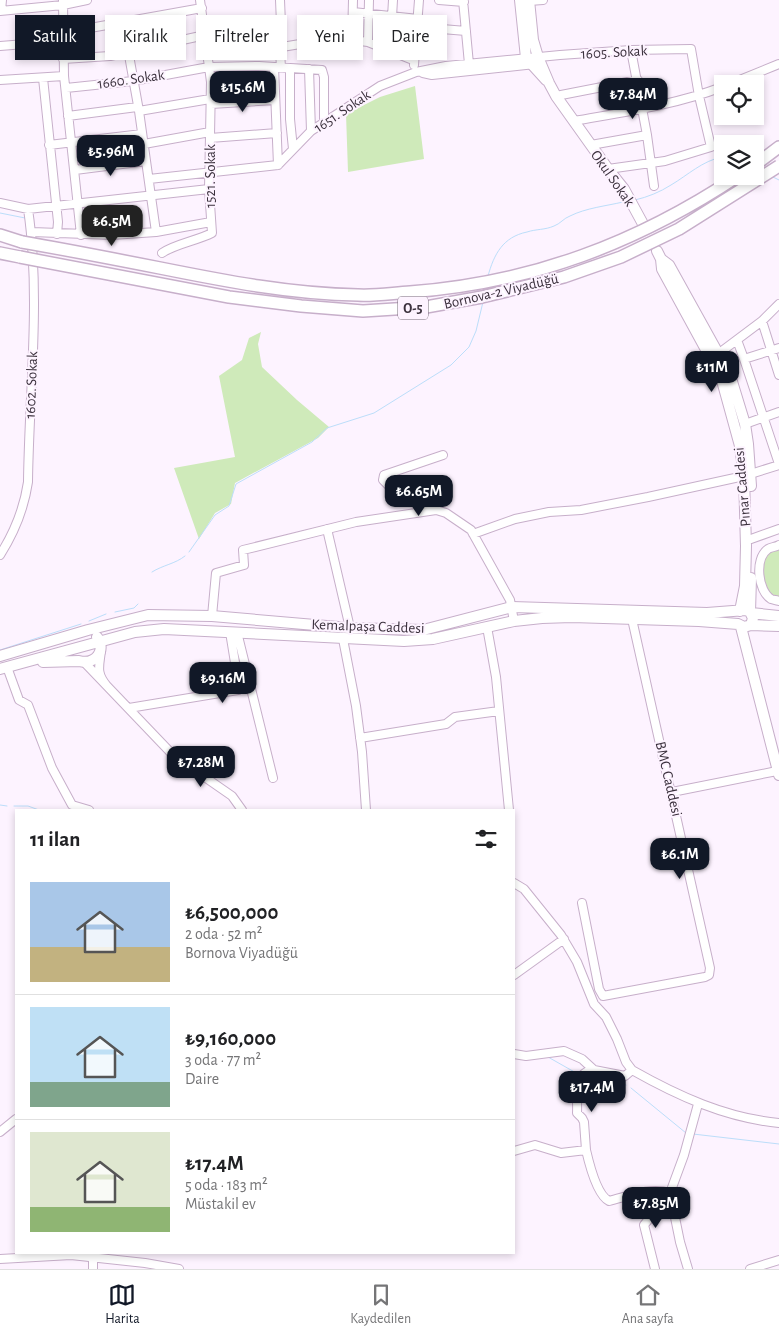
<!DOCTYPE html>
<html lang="tr">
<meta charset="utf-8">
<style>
:root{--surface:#fff;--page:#f2f2f2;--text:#202124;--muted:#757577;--line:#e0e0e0;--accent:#111827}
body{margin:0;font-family:"Alegreya Sans",sans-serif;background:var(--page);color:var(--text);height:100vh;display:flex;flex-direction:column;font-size:19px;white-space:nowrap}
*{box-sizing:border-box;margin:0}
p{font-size:16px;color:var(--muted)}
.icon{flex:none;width:28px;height:28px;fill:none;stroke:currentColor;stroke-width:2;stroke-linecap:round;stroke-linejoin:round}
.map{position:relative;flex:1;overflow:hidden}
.panel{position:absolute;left:15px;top:809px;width:500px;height:445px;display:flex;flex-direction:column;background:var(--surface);border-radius:0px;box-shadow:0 2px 8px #0003}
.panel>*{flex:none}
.top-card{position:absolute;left:15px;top:15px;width:500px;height:45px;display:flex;gap:10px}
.controls{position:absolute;left:714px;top:75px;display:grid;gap:10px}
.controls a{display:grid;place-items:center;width:50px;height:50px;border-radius:0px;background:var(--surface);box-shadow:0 2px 8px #0003;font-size:25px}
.price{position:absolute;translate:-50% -42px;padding:0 11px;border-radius:10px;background:var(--accent);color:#fff;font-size:16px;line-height:32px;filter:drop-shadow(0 1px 2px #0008)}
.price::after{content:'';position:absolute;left:50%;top:30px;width:15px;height:11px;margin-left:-8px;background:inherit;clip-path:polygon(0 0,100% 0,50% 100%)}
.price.current{background:#222;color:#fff}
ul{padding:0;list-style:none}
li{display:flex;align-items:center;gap:15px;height:125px;padding:0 15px}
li+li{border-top:1px solid var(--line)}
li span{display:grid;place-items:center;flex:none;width:140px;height:100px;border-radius:0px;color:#555}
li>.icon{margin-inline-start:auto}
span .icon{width:60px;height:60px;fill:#fffc;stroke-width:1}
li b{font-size:21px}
h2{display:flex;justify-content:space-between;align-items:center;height:60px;padding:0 15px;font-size:21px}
.chip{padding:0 18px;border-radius:0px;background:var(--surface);box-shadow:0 2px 8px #0003;font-size:18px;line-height:45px}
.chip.current{background:var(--accent);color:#fff}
.dock{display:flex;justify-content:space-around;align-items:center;height:70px;border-top:1px solid var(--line);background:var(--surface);font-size:14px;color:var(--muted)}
.dock a{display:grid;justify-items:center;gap:2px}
.dock .current{color:var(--accent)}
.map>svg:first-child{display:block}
.green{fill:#cfeaba}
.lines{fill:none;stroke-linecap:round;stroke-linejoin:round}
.stream{stroke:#bcdefa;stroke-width:1}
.minor-casing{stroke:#c7afca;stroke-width:10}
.major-casing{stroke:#c7afca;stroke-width:12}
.highway-casing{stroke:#c7afca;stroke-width:14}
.minor{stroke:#fff;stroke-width:8}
.major{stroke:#fff;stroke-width:10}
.highway{stroke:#fff;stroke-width:11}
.highway-bridge-casing{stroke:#c7afca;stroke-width:14;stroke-linecap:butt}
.highway-bridge{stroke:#fff;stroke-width:11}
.labels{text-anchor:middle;stroke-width:4;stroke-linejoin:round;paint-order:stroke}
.shield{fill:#fdf3ff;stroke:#756b77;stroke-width:1}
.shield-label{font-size:14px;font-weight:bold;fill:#3b313d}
.street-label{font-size:15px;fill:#3b313d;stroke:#fdf3ff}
</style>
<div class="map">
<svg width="779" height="1269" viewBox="0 0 779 1269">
<rect width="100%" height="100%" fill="#fdf3ff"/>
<path class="green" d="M 415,86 L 424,159 L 348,172 L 346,114 L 380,97 Z
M 261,332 L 258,344 L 262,367 L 297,400 L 329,427 L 318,438 L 235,483 L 231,504 L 215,513 L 199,539 L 174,468 L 235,457 L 219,376 L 242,360 L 249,338 Z
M 779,548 L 779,597 L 771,594 L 761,580 C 764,564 762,554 779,548 Z"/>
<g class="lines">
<path class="stream" d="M 771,176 L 779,180
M 635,200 C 648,197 660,192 671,185 C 688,175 702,161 722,157
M 0,213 L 25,218
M 488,276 C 494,254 503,237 527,232 C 536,229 545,230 554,226 C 560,224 564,218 570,216 C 586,208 606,206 623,202
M 189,552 L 215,515 L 229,506 L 236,484 L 312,442 L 327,428 L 374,413 L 451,365 L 469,347 L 476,331 L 483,302
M 152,572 C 163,565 175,564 185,556
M 115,612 L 134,608 L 138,604
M 89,621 L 106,614
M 0,650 L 81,624
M 0,805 L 7,806
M 14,806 L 28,806 L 39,810
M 536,1058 L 548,1057 L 578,1074
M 614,1082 L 618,1083
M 623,1084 L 626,1085
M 631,1088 L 686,1133
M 693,1134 L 779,1144"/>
<defs>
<path id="minor" d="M 63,0 L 64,76 L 81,235
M 280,0 L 282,47 L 280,52 L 281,67
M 439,0 L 464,2
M 463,0 L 469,64
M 529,1 L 543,0
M 0,11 L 63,5 L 87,0
M 1,11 L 2,0
M 353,12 L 418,19
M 123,22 L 139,111 L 156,232
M 418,27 L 466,31
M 62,33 L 202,8
M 352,40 L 353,0
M 368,42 L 369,0
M 0,46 L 63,41
M 631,50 L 647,135 L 654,186
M 207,51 L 282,47 L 324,40 L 352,40 L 368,42 L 413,60
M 390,51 L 393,0
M 63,59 L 110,56 L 205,35
M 414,65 L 419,0
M 274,67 L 278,165
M 290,68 L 290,119 L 293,149
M 309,69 L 311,131
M 423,73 L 432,75 L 535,64
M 43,78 L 58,222 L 57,234
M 0,80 L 64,76
M 730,84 L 779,64
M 66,88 L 133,81 L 209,67 L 259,66 L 322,70 L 324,77 L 324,123
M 556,96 L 638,80
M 211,104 L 275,100
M 139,111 L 210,99
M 68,116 L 137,107
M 574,121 C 624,112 675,105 722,87
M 210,138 L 277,133
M 144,144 L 210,132
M 49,145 L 142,134
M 591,145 L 647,135
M 278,165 L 311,131 L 380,86 L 416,72 L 446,66 L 560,55 L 631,50 L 691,49 L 699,96 L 711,147 L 665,161 L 608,169
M 75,170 L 146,161
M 149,179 L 278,165
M 0,203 L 28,209 L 209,189
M 32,232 L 112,235 L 156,232 L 211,222
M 162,253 C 175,244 196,241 212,233 L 209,189 L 211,82 L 200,0
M 762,321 L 779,375
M 737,340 L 744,359 L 779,348
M 718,354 L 762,321 L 779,304
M 744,359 L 779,464
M 745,424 L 779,412
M 443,455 L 390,473 L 384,475 L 383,480 L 388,485 L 420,505 L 446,513 L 471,530 L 510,600 L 514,621
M 327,529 L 350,628
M 473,534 L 515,519 L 549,512 L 581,510 L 648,497 L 744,476 L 779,465
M 746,539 L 751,539 L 779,529
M 779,545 C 776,547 771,547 768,549 C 754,559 758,591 771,599 C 774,600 776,600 779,601
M 0,555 C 14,533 24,509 28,482 C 29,393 41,297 28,209
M 212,616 L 216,573 L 244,565 L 243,550 L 356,522 L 436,510
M 487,627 L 496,677 L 509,810
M 237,632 L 273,778
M 343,639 L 356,706 L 362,752 L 366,810
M 84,662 L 107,686 C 96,673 99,667 101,651
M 7,667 L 19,700 L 28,705 L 52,768 L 72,805 L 89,810
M 107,686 L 173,755 L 232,796 L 242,810
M 129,708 L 238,690 L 237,675 L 230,632
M 360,738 L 446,724 L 455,717 L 499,711
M 672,792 L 777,771
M 514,883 L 524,889 L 561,935 L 577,962 L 594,1004 L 606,1017 L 617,1039 L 626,1062 L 632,1070 C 678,1096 726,1118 779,1123
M 582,903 L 599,989 L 603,996 L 705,977 L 709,975 L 710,968 L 632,619
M 514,975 L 564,939
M 514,1054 L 526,1056 L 564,1051 L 582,1059 L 594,1070 L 625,1076 L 632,1070
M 0,1132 L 16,1119
M 586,1150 L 584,1122 L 582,1118 L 577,1113 C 578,1097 572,1072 594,1070
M 514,1151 L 535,1145 L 561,1153 L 586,1150 C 589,1163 597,1195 609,1201 C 629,1196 650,1187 670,1193 L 644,1225 L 655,1269
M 0,1259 L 71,1255 L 145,1263 L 179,1269
M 93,1269 L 93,1257
M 688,1269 L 680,1242 L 670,1193 L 684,1155 L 698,1104
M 750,1269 L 779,1260"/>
<path id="major" d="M 520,0 L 526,58 L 546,80
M 529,0 L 533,40 L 538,57 L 549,83 L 556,96 L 608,169 L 624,189 L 643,224
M 657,251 L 661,259 L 662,269 L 721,377 L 740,446 L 744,476 L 746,546 L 745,586 L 740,611
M 661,259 L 669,265 L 730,375 L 745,424 L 748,444 L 751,486
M 750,612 L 751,578
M 751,613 L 779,616
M 751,625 L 779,626
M 741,627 L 779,775
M 0,656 L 88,630 L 148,615 L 212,616 L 350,628 L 423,630 L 512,607 L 707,613 L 746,610 L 750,612 L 753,618 L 751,625 L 744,627 L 738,624 L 699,621 L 572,617 L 542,618 L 514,621 L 433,639 L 404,641 L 164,629 L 135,632 L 0,669
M 43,662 L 79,661 C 95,665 107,651 97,637"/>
<path id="highway" d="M 755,165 L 779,147
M 0,235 L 22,242
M 0,253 L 20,257"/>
</defs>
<use href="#minor" class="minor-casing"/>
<use href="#major" class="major-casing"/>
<use href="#highway" class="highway-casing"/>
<use href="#minor" class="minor"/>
<use href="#major" class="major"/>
<use href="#highway" class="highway"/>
<defs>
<path id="highway-bridge" d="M 22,242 C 68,250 114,259 160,268 C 225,281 291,294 358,295 C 375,296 393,293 410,292 C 532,283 637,243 738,176
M 20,257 L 229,297 L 301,306 L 363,311 L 426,307 L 482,297 L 564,277 L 621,257 L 679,229 L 779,166"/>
</defs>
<use href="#highway-bridge" class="highway-bridge-casing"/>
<use href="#highway-bridge" class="highway-bridge"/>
</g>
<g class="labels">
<rect class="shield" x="398" y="296.5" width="30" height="23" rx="4"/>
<g class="shield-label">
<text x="413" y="313">O-5</text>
</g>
<g class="street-label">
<text transform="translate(614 52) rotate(-3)" y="5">1605. Sokak</text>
<text transform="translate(131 79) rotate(-8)" y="5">1660. Sokak</text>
<text transform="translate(342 111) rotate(-34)" y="5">1651. Sokak</text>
<text transform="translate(210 176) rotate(-90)" y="5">1521. Sokak</text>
<text transform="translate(613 178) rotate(55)" y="5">Okul Sokak</text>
<text transform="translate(501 291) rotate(-13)" y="5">Bornova-2 Viyadüğü</text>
<text transform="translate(31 385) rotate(-88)" y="5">1602. Sokak</text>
<text transform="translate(742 487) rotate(-95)" y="5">Pınar Caddesi</text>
<text transform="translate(368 626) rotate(2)" y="5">Kemalpaşa Caddesi</text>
<text transform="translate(669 779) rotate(77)" y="5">BMC Caddesi</text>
</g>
</g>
</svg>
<div class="controls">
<a><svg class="icon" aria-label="locate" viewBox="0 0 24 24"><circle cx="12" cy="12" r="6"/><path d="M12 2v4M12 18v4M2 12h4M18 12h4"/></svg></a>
<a><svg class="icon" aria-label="layers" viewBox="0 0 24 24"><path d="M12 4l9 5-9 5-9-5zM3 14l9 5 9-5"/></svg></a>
</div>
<b class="price" style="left:243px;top:113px">₺15.6M</b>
<b class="price" style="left:633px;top:120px">₺7.84M</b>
<b class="price" style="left:111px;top:177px">₺5.96M</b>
<b class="price current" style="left:112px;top:247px">₺6.5M</b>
<b class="price" style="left:712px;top:393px">₺11M</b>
<b class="price" style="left:419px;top:517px">₺6.65M</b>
<b class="price" style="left:223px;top:704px">₺9.16M</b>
<b class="price" style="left:201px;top:788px">₺7.28M</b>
<b class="price" style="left:680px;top:880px">₺6.1M</b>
<b class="price" style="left:592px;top:1113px">₺17.4M</b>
<b class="price" style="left:656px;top:1229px">₺7.85M</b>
<div class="top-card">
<a class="chip current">Satılık</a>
<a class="chip">Kiralık</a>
<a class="chip">Filtreler</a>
<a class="chip">Yeni</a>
<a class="chip">Daire</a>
</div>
<section class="panel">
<h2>11 ilan<svg class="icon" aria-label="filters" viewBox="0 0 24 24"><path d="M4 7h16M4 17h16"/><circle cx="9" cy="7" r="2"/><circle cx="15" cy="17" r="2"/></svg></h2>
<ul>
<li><span style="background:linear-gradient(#a9c7e8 65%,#c2b280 0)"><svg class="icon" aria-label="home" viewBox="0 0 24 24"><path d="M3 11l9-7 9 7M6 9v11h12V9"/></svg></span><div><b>₺6,500,000</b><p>2 oda · 52 m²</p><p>Bornova Viyadüğü</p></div></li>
<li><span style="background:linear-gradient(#bfe0f5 75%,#7fa58c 0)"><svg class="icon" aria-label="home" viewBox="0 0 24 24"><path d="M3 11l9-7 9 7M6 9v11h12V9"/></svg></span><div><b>₺9,160,000</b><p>3 oda · 77 m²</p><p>Daire</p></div></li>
<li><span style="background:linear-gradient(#dfe7d0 75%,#8fb573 0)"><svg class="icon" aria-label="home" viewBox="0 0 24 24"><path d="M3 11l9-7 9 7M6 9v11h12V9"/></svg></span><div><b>₺17.4M</b><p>5 oda · 183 m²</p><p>Müstakil ev</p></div></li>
</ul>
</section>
</div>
<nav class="dock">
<a class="current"><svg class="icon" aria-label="map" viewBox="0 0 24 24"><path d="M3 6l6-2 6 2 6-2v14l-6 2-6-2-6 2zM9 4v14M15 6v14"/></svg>Harita</a>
<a><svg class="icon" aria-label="saved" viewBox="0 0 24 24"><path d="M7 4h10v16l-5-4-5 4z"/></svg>Kaydedilen</a>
<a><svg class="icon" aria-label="home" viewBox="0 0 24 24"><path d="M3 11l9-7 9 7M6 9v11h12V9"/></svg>Ana sayfa</a>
</nav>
